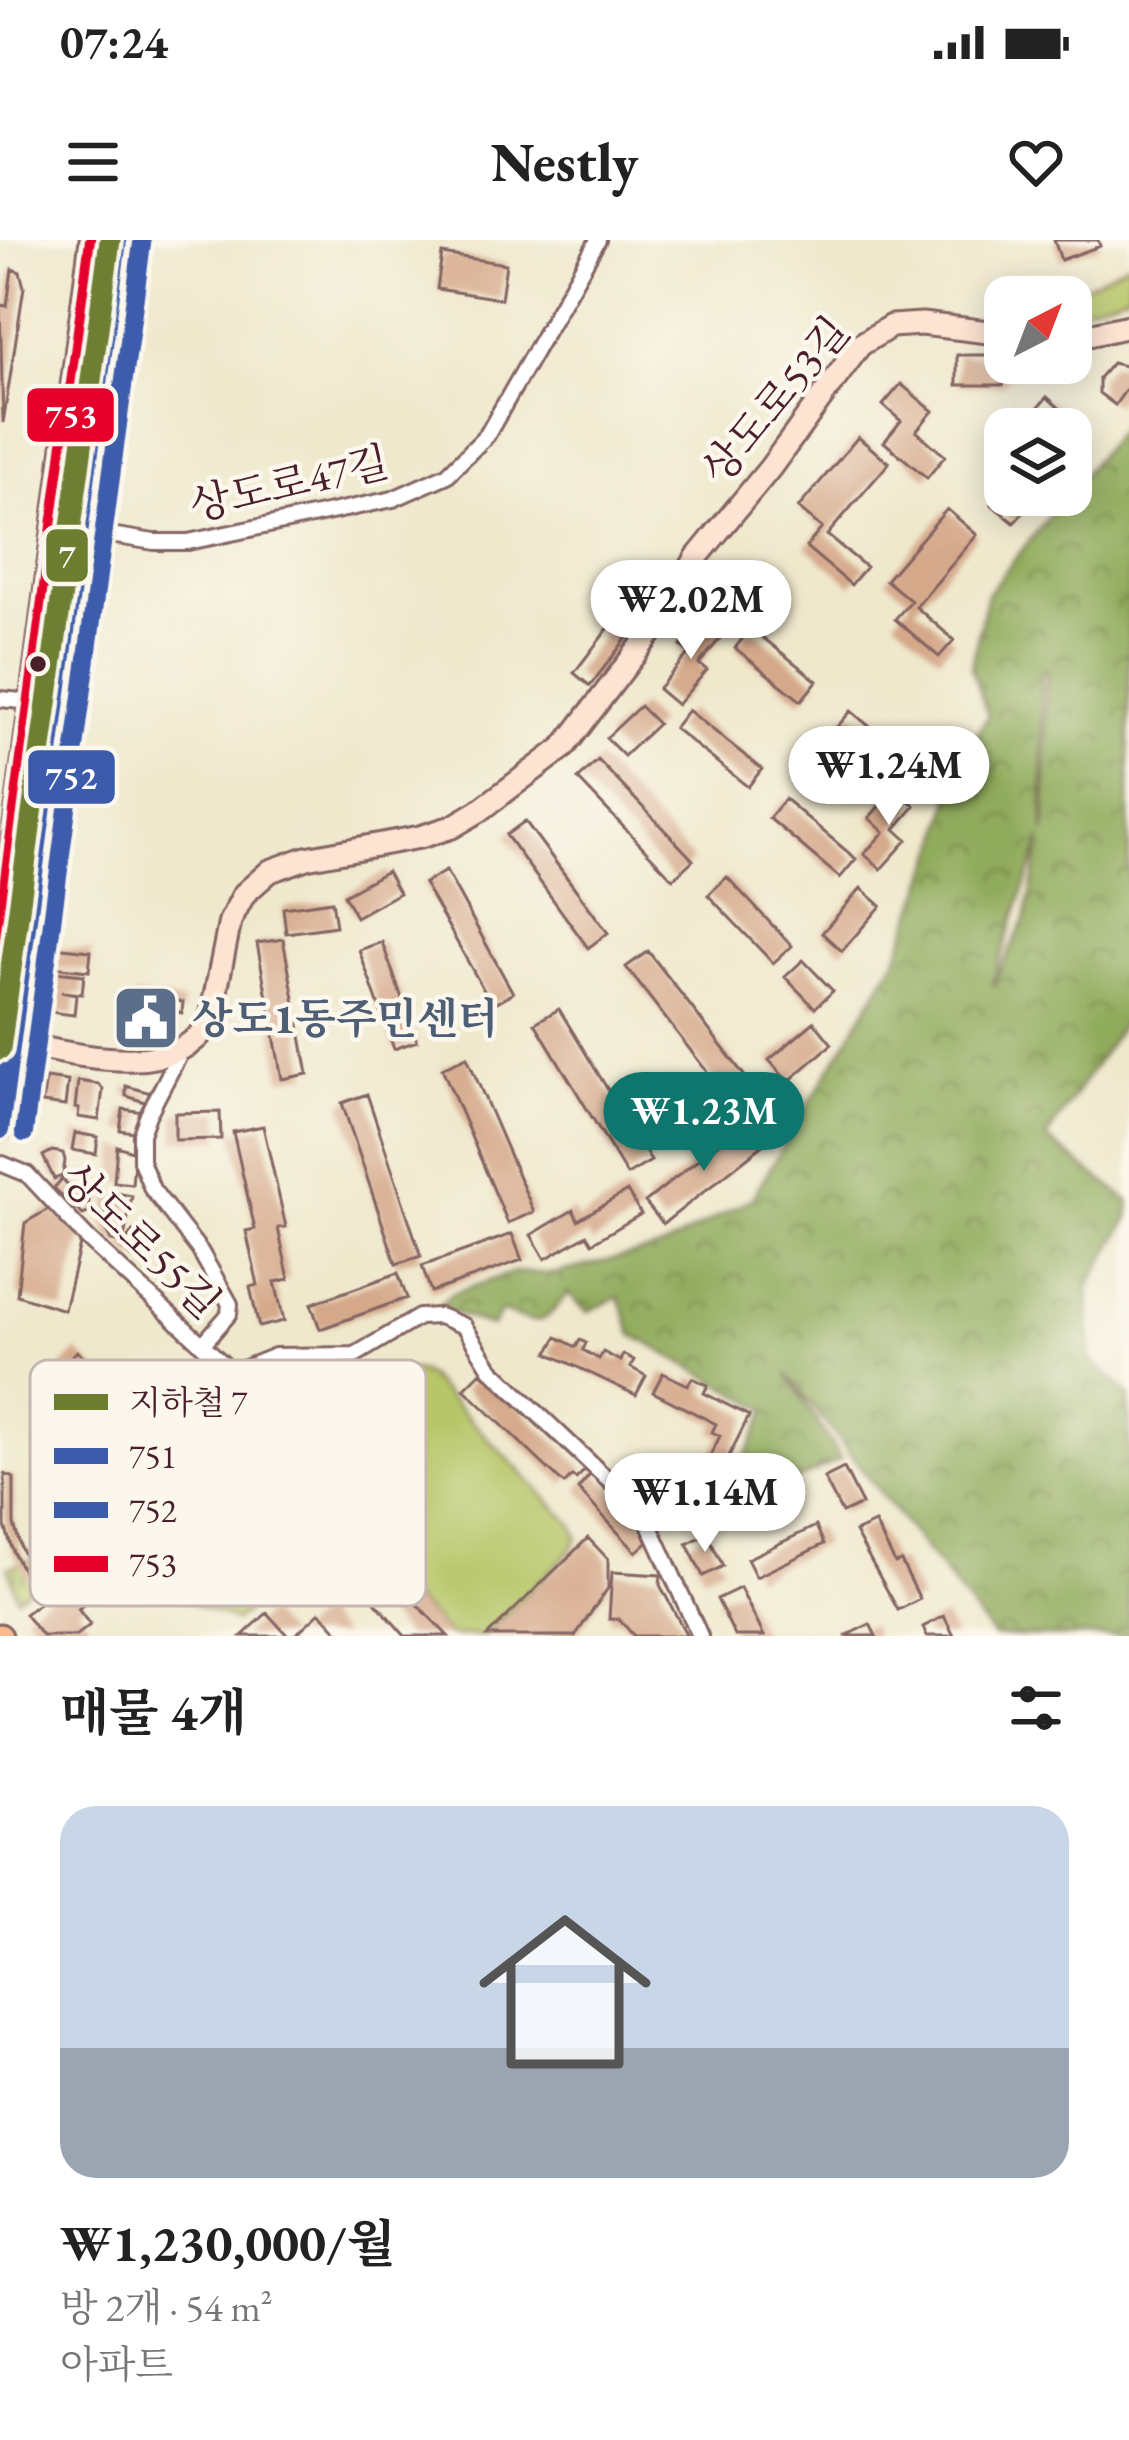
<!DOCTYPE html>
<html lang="ko">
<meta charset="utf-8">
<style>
:root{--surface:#fff;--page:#f6f6f6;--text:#222;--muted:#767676;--accent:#0f766e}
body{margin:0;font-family:"EB Garamond","Noto Serif KR",serif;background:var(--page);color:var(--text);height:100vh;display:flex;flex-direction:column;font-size:45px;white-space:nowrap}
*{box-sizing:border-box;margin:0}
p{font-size:39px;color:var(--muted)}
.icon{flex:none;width:66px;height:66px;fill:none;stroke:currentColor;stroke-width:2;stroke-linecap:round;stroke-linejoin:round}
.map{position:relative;height:1396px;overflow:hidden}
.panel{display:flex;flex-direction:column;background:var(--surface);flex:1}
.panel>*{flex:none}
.needle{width:78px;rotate:42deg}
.controls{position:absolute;left:984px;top:36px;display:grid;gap:24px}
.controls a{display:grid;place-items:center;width:108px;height:108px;border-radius:24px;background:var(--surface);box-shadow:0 6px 30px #0003;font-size:60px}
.price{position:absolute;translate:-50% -102px;padding:0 27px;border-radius:42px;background:#fff;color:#222;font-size:39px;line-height:78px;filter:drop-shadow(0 3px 6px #0008)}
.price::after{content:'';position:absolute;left:50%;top:72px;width:36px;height:27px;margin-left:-18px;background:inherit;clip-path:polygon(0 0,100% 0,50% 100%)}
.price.selected{background:var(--accent);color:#fff}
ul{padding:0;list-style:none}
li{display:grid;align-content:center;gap:24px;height:636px;padding:0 60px}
li span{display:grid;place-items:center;height:372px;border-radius:36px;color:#555}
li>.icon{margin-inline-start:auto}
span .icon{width:216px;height:216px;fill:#fffc;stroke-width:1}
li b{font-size:51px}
h2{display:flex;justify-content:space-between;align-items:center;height:144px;padding:0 60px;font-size:51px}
.status{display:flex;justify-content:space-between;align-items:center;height:84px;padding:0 60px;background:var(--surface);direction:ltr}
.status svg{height:33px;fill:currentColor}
header{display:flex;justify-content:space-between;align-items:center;height:156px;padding:0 60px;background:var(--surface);font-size:54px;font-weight:800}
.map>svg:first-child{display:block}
.grass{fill:url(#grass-tufts);stroke:#80724a;stroke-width:3}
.forest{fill:url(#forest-crowns);stroke:#6d6544;stroke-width:3;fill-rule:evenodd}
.park{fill:#b6c668;stroke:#80724a;stroke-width:3}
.building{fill:#d5a88a}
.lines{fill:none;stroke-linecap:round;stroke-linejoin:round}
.street-casing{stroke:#846563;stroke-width:20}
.secondary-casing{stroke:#846563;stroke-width:27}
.primary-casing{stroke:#846563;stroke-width:27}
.street{stroke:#fff;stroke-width:14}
.secondary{stroke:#fde3d1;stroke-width:21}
.primary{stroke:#fbba8d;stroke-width:21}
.bus-1-casing{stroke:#fbf7ec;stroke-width:27}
.bus-2-casing{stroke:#fbf7ec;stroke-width:27}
.bus-3-casing{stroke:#fbf7ec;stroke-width:27}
.bus-1{stroke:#3d5bab;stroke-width:18}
.bus-2{stroke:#3d5bab;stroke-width:18}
.bus-3{stroke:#e4002b;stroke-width:18}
.metro-1-casing{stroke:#fbf7ec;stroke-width:30}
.metro-1{stroke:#6e7e31;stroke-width:21}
.bus-dot{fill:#4a1f2b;stroke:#fbf7ec;stroke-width:4.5}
.labels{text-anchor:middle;stroke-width:9;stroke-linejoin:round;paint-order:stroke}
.street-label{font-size:42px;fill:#4a1f2b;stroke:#fbf7ec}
.service-label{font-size:42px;font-weight:bold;fill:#4e5e75;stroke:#fbf7ec;text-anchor:start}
.key{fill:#fbf7ec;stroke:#c6b6b2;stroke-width:3}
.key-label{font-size:33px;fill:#4a1f2b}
.line-badge{stroke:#fbf7ec;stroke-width:4.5}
.badge-label{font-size:33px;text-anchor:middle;font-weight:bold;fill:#fff}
</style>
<div class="status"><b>07:24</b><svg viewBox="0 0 49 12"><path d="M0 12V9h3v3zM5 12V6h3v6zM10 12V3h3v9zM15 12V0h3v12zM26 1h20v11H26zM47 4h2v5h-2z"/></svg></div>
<header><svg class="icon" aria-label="menu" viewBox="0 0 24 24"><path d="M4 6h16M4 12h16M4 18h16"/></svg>Nestly<svg class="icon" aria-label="heart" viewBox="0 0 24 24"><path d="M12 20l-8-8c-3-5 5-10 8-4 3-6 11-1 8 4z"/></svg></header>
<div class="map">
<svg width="1129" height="1396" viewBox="0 0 1129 1396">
<defs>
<pattern id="grass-tufts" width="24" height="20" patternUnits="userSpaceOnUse" patternTransform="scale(3)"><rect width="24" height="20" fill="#b6c668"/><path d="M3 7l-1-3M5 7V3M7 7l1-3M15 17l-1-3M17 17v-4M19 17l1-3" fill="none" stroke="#96a056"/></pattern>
<pattern id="forest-crowns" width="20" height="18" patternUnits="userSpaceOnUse" patternTransform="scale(3)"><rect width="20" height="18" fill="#90ab5c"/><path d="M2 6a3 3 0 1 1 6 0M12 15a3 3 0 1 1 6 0" fill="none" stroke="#788b4c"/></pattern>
</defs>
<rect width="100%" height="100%" fill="#fbf7ec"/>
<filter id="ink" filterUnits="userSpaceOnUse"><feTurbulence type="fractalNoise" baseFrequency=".00833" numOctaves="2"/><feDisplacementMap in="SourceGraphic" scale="24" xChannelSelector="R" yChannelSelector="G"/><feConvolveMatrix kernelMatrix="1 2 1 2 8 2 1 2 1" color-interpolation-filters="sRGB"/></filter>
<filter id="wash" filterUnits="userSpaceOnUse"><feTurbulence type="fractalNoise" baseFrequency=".004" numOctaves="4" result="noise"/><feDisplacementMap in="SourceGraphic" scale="48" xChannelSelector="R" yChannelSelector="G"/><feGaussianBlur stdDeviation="2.7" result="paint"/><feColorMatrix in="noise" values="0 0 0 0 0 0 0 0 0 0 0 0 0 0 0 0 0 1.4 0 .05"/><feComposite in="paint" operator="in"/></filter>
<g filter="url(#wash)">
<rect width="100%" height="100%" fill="#efe8cc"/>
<path class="grass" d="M 41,1317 L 47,1334 L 17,1357 L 8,1327 Z"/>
<path class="forest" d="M 1129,177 L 1129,774 L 1046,898 L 1129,961 L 1129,977 L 1089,1046 L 1090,1119 L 1129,1155 L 1129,1396 L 993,1396 L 786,1133 L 841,1219 L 742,1266 L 736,1238 L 767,1170 L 633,1095 L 619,1057 L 587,1072 L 568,1053 C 541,1086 542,1087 501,1071 L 492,1087 L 438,1067 L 451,1054 L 514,1032 L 553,1034 L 662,1008 L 752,958 L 897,718 L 940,601 L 954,541 L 971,517 L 978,520 L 972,501 L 988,476 L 971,427 L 987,354 L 1066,255 L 1071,255 L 1071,249 ZM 1046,430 L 1046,586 L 1044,592 L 1041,433 ZM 1042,597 L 1026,678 L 993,745 L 992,744 Z"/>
<path class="park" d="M 1129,22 L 1129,53 L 1071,71 L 1071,57 L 1064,57 Z
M 413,1130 L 427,1136 L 572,1284 L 578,1297 L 571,1310 L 484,1396 L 450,1396 L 308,1252 L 302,1239 L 309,1225 L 400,1136 Z
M 167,1270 L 215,1278 L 252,1296 L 244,1319 L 272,1350 L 235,1381 C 196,1364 127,1344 123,1293 C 135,1277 148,1274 167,1270 Z"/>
<g id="blocks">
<path class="building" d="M 1054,0 L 1098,0 L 1100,6 L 1061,20 Z
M 442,14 L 506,24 L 501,59 L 437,49 Z
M 12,29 L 20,32 L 24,47 L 3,183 L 0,65 L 7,66 Z
M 957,115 L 1005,115 L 1005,123 L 1012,123 L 1012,134 L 1003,145 L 957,145 Z
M 1112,123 L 1129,127 L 1129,145 L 1115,165 L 1099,153 L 1099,138 Z
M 901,144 L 933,171 L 916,191 L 945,216 L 927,238 L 884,202 L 901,181 L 883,165 Z
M 1047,157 L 1072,179 L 1064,189 L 1020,189 Z
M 858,197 L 889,223 L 827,295 L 866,327 L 851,345 L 806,307 L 822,288 L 798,268 Z
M 1005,248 L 1005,255 L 1024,255 L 1032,262 L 1014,283 L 991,264 Z
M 947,269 L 977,295 L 916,367 L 954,400 L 939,417 L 895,379 L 911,361 L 886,340 Z
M 704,379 L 723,395 L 699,424 L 707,430 L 677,465 L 658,449 L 689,413 L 681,406 Z
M 613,382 L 629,395 L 590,446 L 574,433 Z
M 751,388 L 817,441 L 801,461 L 735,408 Z
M 640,466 L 658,484 L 624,516 L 606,498 Z
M 688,470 L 762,529 L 748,547 L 674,488 Z
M 851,471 L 912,522 L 894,542 L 834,490 Z
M 598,520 L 693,620 L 673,639 L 578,539 Z
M 895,548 L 915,566 L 895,589 L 907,600 L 881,629 L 864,614 L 884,592 L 869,578 Z
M 785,559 L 856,619 L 840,638 L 769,578 Z
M 525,581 L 608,693 L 588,708 L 506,595 Z
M 387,631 L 399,653 L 356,677 L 344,655 Z
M 446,631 L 513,753 L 492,765 L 424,643 Z
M 727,637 L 792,706 L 773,723 L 708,655 Z
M 861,648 L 881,666 L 842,711 L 822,693 Z
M 332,661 L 336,686 L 286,693 L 283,668 Z
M 283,699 L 308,834 L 282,839 L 257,703 Z
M 382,702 L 417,801 L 394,809 L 359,710 Z
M 53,707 L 91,711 L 89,731 L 51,727 Z
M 648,711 L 757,852 L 735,868 L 626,727 Z
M 803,720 L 833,751 L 815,768 L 785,737 Z
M 54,732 L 84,735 L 82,754 L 61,752 L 76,755 L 74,775 L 49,772 Z
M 135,755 L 183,762 L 182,773 L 160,769 L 157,792 L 130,788 Z
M 559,769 L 651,921 L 627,935 L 535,783 Z
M 814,782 L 832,804 L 788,842 L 769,820 Z
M 467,817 L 534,972 L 508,983 L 442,828 Z
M 46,838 L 68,841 L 65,866 L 42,863 Z
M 78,841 L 98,844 L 103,849 L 99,880 L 78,877 L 79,869 L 75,868 Z
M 126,846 L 151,853 L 148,863 L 126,856 Z
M 367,854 L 421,1016 L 396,1024 L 342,863 Z
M 123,869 L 143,872 L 140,893 L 120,890 Z
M 220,872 L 221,899 L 175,900 L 175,873 Z
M 744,883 L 762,906 L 663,984 L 645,962 Z
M 263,886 L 286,987 L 278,988 L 289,1039 L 275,1042 L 284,1081 L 259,1087 L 250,1047 L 258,1045 L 246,991 L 255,989 L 233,892 Z
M 75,893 L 98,897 L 96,914 L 72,910 Z
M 117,906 L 135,912 L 132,944 L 114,942 Z
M 52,911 L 63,913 L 65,920 L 63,936 L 54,939 L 43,916 Z
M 62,939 L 70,947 L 90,948 L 88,973 L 83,975 L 54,948 Z
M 627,951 L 641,974 L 592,1003 L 587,995 L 545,1019 L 531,995 L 573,970 L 578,980 Z
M 110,952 L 132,956 L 123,1003 L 111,1001 L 104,985 Z
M 50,968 L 82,996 L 64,1070 L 17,1055 L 25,983 Z
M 135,989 L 148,1001 L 133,1018 L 121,1007 Z
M 512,994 L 522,1020 L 431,1052 L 422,1026 Z
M 398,1033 L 407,1058 L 320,1089 L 311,1064 Z
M 557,1097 L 576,1107 L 580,1100 L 586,1103 L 583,1110 L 599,1119 L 603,1112 L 620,1121 L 623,1114 L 634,1120 L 630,1127 L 646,1136 L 636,1155 L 548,1113 Z
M 77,1111 L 136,1168 L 58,1247 L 39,1228 L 96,1169 L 57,1131 Z
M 481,1132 L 585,1230 L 576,1239 L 572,1236 L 564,1244 L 464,1149 Z
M 663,1133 L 688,1145 L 692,1138 L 708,1145 L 704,1153 L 749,1176 L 723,1228 L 708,1220 L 720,1196 L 712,1192 L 716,1184 L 653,1152 Z
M 844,1228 L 862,1264 L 842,1273 L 824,1238 Z
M 594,1230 L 655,1295 L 636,1312 L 578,1249 Z
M 5,1234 L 14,1238 L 14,1284 L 21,1309 L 37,1339 L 30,1344 L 13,1312 L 5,1286 Z
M 324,1269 L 332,1277 L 448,1396 L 405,1396 L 310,1288 Z
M 875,1283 L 895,1323 L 901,1321 L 920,1359 L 898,1370 L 855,1292 Z
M 816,1286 L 824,1304 L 756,1337 L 747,1319 Z
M 707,1294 L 723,1326 L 703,1336 L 687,1304 Z
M 588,1298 L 608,1319 L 608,1348 L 575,1396 L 487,1396 Z
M 612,1332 L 661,1335 L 660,1345 L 687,1396 L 634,1396 L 619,1379 L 609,1379 Z
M 67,1342 L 84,1364 L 78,1369 L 90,1385 L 76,1396 L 42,1396 L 25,1374 Z
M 740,1348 L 764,1396 L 735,1396 L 717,1359 Z
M 320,1372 L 342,1396 L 294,1396 Z
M 267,1373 L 288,1396 L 242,1396 Z
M 944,1376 L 954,1396 L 927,1396 L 923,1387 Z
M 870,1384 L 876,1396 L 845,1396 Z"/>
</g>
</g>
<g filter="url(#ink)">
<use href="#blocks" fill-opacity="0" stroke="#846563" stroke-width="3"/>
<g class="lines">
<defs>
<path id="street" d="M 79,290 L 154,302 L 188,302 L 393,259 L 447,235 L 487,195 L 598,0
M 0,459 L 55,464
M 181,811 L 148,875 L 141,894 L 141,921 L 152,949 L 200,1011 L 230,1064 L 229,1074 L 202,1105
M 0,923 L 27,934 L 89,1000 L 233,1133 L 275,1116 L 355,1115 L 419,1077 L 439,1076 L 464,1086 L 491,1129 L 645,1275 L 700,1396
M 79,1258 C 154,1181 170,1198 242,1264"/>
<path id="secondary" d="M 1071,99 L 1129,86
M 0,800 C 60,810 174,847 210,781 L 230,681 L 244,654 L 270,631 L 306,618 L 420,597 L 452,587 L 479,571 L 564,507 L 654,389 L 697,317 L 770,228 L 860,105 L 891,86 L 922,84 L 1005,94"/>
<path id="primary" d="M 0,699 L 91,0
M 0,890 L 118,0
M 0,1395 L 1,1396"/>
</defs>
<use href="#street" class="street-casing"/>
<use href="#secondary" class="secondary-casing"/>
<use href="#primary" class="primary-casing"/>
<use href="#street" class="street"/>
<use href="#secondary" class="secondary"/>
<use href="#primary" class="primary"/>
<defs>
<path id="bus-1" d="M 0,890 L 118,0"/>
<path id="bus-2" d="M 24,893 L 142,3"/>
<path id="bus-3" d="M 0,707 L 94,0"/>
</defs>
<use href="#bus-1" class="bus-1-casing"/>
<use href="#bus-2" class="bus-2-casing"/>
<use href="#bus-3" class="bus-3-casing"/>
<use href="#bus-1" class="bus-1"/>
<use href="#bus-2" class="bus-2"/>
<use href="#bus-3" class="bus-3"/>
<defs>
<path id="metro-1" d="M 0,809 L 110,0"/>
</defs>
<use href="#metro-1" class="metro-1-casing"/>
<use href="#metro-1" class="metro-1"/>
</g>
</g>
<defs>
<symbol id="civic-square" viewBox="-11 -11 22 22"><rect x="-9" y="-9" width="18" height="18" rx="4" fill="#5c6f8a" stroke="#fbf7ec"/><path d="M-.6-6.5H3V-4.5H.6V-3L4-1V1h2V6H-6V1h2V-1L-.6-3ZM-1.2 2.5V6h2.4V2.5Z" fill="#fff"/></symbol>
</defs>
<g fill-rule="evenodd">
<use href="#civic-square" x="108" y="740" width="76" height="76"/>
</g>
<circle class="bus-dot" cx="38" cy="424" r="10"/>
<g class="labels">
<g class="street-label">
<text transform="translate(775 160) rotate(-50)" y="15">상도로53길</text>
<text transform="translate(289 243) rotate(-13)" y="15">상도로47길</text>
<text transform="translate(141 1000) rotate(44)" y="15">상도로55길</text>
</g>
<g class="service-label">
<text x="192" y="793">상도1동주민센터</text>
</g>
</g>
<rect x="30" y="1120" width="396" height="246" rx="18" class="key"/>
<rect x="54" y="1154" width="54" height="16" fill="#6e7e31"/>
<rect x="54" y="1208" width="54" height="16" fill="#3d5bab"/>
<rect x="54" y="1262" width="54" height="16" fill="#3d5bab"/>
<rect x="54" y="1316" width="54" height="16" fill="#e4002b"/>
<g class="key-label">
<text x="129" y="1174">지하철 7</text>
<text x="129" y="1228">751</text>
<text x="129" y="1282">752</text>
<text x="129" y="1336">753</text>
</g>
<g class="line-badge">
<rect x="25" y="146" width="91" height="58" rx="12" fill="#e4002b"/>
<rect x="44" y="287" width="46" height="57" rx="12" fill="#6e7e31"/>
<rect x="26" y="508" width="91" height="58" rx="12" fill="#3d5bab"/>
</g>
<g class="badge-label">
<text x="71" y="187">753</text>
<text x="67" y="327">7</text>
<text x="71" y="549">752</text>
</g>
</svg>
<div class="controls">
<a><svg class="needle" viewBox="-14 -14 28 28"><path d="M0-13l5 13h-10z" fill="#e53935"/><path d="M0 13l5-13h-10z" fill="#767676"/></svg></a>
<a><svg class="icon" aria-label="layers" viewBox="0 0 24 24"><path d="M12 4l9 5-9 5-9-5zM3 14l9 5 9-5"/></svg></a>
</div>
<b class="price" style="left:691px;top:422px">₩2.02M</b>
<b class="price" style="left:889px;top:588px">₩1.24M</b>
<b class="price selected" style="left:704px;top:934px">₩1.23M</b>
<b class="price" style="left:705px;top:1315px">₩1.14M</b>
</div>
<section class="panel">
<h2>매물 4개<svg class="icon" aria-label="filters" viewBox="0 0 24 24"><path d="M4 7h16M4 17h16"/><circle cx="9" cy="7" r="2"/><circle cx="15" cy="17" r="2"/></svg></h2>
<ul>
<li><span style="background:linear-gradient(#c9d6e8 65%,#9aa5b1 0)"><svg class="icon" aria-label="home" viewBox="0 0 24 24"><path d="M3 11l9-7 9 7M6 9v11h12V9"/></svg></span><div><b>₩1,230,000/월</b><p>방 2개 · 54 m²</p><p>아파트</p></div></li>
</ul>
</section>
